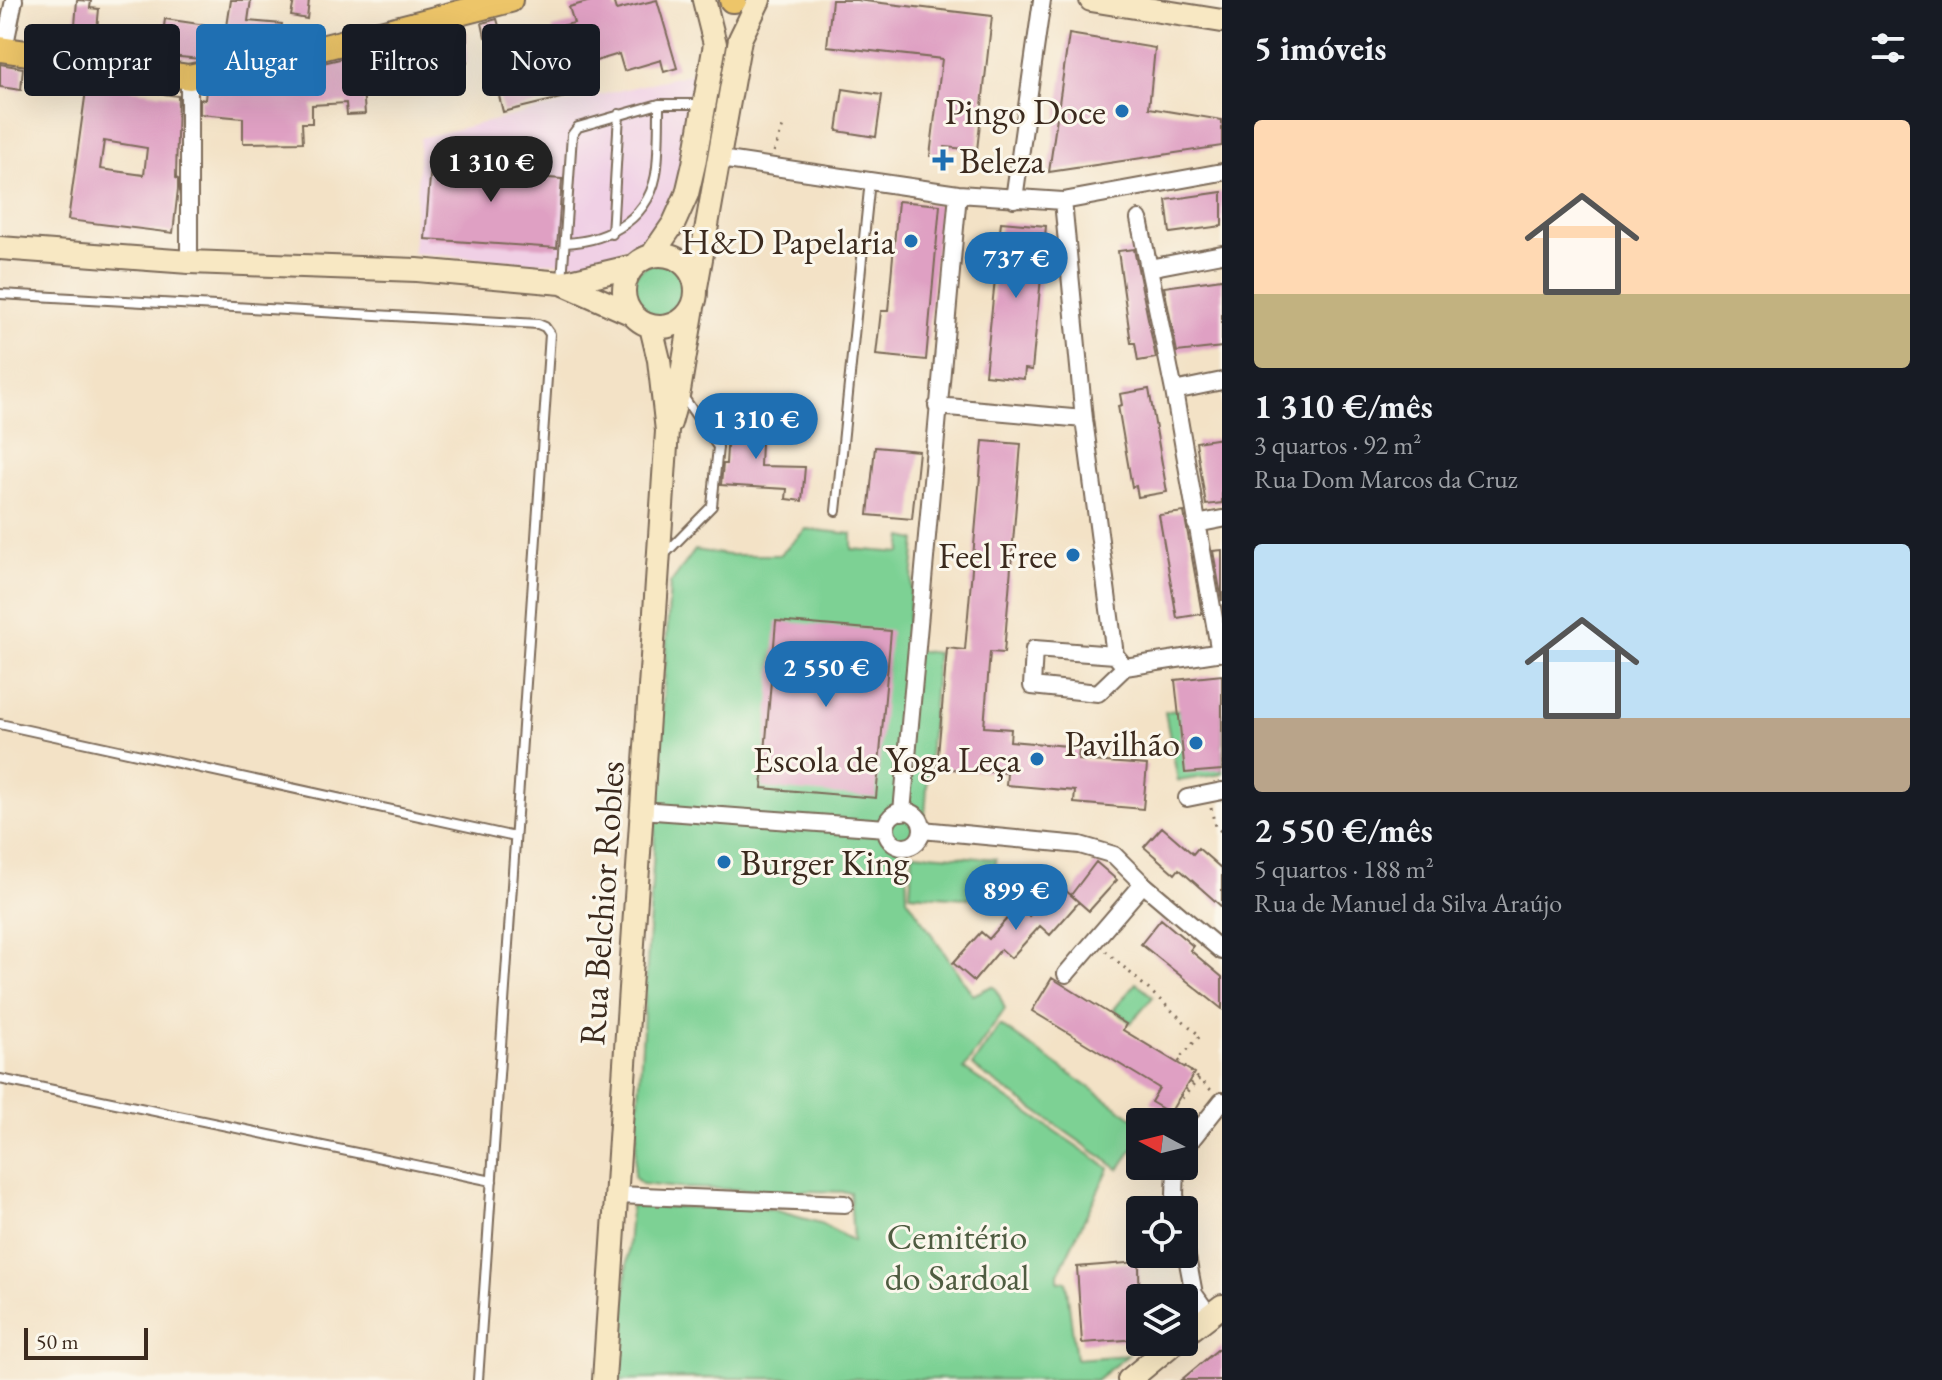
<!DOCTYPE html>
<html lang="pt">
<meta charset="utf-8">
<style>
:root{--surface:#171b24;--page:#242831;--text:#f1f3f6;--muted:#9ea1a6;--accent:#1f6fb2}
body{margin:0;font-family:"EB Garamond",serif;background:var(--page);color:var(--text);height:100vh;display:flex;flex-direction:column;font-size:30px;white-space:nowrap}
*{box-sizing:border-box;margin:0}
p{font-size:26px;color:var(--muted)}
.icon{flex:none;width:44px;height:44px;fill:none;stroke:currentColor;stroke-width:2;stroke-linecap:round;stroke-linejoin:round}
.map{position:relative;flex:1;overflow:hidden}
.panel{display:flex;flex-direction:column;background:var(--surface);width:720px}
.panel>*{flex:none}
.hud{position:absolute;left:24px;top:24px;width:760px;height:72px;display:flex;gap:16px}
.needle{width:52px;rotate:277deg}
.fabs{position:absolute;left:1126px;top:1108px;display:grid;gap:16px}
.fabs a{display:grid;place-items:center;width:72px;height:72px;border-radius:8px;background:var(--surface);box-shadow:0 8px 32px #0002;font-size:40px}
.scale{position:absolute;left:24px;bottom:20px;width:124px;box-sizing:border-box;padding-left:8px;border:4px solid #3b2a1e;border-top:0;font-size:22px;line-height:28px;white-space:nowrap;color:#3b2a1e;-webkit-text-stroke:6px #fbf7ec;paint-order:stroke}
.price{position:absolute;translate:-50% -68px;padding:0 18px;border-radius:28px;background:var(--accent);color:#fff;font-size:26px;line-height:52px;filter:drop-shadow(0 2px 4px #0008)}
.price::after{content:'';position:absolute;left:50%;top:48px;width:24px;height:18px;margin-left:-12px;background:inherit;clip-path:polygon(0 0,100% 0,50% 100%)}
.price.current{background:#222;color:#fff}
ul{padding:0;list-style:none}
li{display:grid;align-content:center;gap:16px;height:424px;padding:0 32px}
li span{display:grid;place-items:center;height:248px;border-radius:8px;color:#555}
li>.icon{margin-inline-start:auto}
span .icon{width:144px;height:144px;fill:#fffc;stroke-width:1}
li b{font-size:34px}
h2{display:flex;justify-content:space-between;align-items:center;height:96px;padding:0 32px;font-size:34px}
.chip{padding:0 28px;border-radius:8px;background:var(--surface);box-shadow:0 8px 32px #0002;font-size:28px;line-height:72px}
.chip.current{background:var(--accent);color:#fff}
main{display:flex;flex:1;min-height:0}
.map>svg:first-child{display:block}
.built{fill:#f0d0e5}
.green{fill:#7dd194;stroke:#5c7e59;stroke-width:2}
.building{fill:#dfa0c3;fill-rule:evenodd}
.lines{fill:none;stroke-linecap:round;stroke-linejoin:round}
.lane-casing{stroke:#7b6a59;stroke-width:12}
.street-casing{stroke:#7b6a59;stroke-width:20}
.secondary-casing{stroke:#7b6a59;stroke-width:26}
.primary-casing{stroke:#7b6a59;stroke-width:28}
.path{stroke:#7b6a59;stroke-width:3;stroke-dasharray:2 6;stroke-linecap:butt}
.lane{stroke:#fff;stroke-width:8}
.street{stroke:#fff;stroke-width:16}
.secondary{stroke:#f8e8c3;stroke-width:22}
.primary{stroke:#edc569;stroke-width:24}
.poi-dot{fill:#1f6fb2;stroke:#fbf7ec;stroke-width:3}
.labels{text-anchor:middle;stroke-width:6;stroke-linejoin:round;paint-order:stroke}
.poi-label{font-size:36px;fill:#3b2a1e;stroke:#fbf7ec;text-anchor:end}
.street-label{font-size:36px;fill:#3b2a1e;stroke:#fbf7ec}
.park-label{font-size:36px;fill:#4f5c41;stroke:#fbf7ec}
</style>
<main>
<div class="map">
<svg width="1222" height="1380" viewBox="0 0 1222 1380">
<rect width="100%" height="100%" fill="#fbf7ec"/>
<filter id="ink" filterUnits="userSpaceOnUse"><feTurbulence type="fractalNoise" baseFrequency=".0125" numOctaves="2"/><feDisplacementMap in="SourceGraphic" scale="16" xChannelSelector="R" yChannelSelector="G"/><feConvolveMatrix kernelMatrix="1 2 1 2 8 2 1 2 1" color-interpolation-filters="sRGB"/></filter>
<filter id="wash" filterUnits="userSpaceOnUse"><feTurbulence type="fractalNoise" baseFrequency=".006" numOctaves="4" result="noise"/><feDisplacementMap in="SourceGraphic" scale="32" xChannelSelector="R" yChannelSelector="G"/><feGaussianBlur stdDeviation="1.8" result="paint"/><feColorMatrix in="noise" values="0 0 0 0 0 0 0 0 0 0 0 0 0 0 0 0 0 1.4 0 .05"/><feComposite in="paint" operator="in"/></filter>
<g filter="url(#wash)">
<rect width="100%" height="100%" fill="#f3e2c6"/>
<path class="built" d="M 693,73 L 680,176 L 650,235 L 596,263 L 529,262 L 413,253 L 420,138 Z"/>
<path class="green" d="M631 291a28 28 0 1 1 56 0a28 28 0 1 1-56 0Z
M 806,529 L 852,534 L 852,549 L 901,553 L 903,537 L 916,540 L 905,649 L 937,653 L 925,815 L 906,850 L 907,898 L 973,995 L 992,986 L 997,990 L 1005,1009 L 964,1069 L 1109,1168 L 1058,1274 L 1058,1282 L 1066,1281 L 1076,1359 L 1128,1355 L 1096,1380 L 686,1378 L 619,1380 L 631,1206 L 770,1209 L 820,1223 L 853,1241 L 850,1192 L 678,1188 L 642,1184 L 634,1177 L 670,584 L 695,550 L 728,555 L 780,555 Z
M 1222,701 L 1222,774 L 1178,781 L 1165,712 Z
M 913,853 L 996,859 L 992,900 L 910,894 Z
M 1136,983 L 1153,997 L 1131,1023 L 1114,1009 Z
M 1000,1025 L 1140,1123 L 1140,1139 L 1119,1169 L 972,1066 Z"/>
<g id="blocks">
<path class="building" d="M 77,0 L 91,1 L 90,8 L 99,9 L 96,40 L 74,38 Z
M 231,0 L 251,0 L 248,21 L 282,24 L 280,42 L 262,46 L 263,39 L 226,33 Z
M 294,0 L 309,0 L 307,19 L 291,16 Z
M 594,0 L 613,0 L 616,10 L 657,0 L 677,68 L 664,72 L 661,60 L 624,71 L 619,54 L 586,64 L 584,60 L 558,66 L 565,97 L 503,112 L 493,71 L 544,59 L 539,37 L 554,34 L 552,28 L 574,23 L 569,7 Z
M 832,0 L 856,0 L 992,16 L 977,150 L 945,147 L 944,158 L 930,156 L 942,59 L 827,46 Z
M 165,19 L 213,26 L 211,40 L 203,39 L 200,59 L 160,55 Z
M 497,19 L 501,33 L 485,37 L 482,23 Z
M 445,32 L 467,32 L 467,63 L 448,64 L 448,58 L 420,59 L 421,66 L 398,66 L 398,88 L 363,89 L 365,114 L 347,115 L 346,103 L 312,105 L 312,123 L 302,123 L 303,142 L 243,143 L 243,118 L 200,114 L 200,99 L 205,100 L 206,89 L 229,84 L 302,85 L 302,68 L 344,58 L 365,56 L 365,52 Z
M 1069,34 L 1155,48 L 1149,108 L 1222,120 L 1222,146 L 1049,172 Z
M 0,64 L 23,68 L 21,90 L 0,87 Z
M 87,83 L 178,96 L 176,178 L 178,179 L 178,189 L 173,233 L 68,220 ZM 104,141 L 147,148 L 144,175 L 100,169 Z
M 843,89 L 882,95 L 876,137 L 837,131 Z
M 432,153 L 504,158 L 503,175 L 562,179 L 557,248 L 425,239 Z
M 1222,192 L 1222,226 L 1170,233 L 1166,200 Z
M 898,201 L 940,205 L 926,360 L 876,355 L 881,311 L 888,311 Z
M 1001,222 L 1046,226 L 1032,370 L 1025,369 L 1024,379 L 985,375 Z
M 1134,249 L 1156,358 L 1138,361 L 1135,343 L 1131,343 L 1118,251 Z
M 1222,279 L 1222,347 L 1177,352 L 1164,287 Z
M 1149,389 L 1167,492 L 1138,497 L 1136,486 L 1132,487 L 1118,406 L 1122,405 L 1120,394 Z
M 729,416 L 762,418 L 760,466 L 805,467 L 802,501 L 786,499 L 787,489 L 721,485 L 723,464 L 726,464 Z
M 1222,438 L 1222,503 L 1206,505 L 1196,442 Z
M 983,441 L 1021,444 L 1004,653 L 990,652 L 984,727 L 1011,729 L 1010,741 L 1079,747 L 1078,760 L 1147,765 L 1143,809 L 1074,803 L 1075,791 L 1006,785 L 1007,773 L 937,768 L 947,648 L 965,650 Z
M 875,447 L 919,451 L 912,519 L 868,515 Z
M 1184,512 L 1202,614 L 1177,618 L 1159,515 Z
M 1222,550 L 1222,601 L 1213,551 Z
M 776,621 L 891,631 L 876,798 L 762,788 Z
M 1222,675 L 1222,770 L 1185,773 L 1175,680 Z
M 1162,827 L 1193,854 L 1198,848 L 1222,869 L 1222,907 L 1179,869 L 1175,874 L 1144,847 Z
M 1096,862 L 1117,880 L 1089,911 L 1071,895 Z
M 1057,883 L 1079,902 L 1050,935 L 1040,926 L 1011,958 L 1001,949 L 974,981 L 953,963 L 981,932 L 989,939 L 1018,906 L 1029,916 Z
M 1161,919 L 1193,946 L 1190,950 L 1222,977 L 1222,1009 L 1141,944 Z
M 1052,978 L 1126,1024 L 1123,1030 L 1194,1073 L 1170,1113 L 1151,1102 L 1159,1088 L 1032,1011 Z
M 1139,1262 L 1140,1339 L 1082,1343 L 1077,1267 Z
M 1222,1346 L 1222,1380 L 1181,1380 Z"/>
</g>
</g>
<g filter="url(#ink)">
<use href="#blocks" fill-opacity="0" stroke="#7b6a59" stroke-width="2"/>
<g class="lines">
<defs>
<path id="lane" d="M 612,234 L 619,114
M 565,243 C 610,241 652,217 657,167 C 659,146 659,125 659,104
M 562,281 L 572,135 L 578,127 L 659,104 L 701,104
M 0,294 L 538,324 L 545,327 L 550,334 L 478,1380
M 836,511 L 870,180
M 664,555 L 712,506 L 718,447 L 682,395
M 0,724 L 515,837
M 0,1079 L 492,1181"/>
<path id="street" d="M 4,49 L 14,0
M 720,159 L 958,194 L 1063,201 L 1222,172
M 1014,199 L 1042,0
M 1063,201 L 1084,419 L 1115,655 L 1125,667
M 1139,219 L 1174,391 L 1220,653
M 189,262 L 189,77
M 1149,268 L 1222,254
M 1174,391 L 1222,381
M 937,406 L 1084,419
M 1196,524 L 1222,519
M 1115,655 L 1034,649 L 1032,686 L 1098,693 L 1125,667
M 1125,667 L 1222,652
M 1187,798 L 1222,791
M 641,810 L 886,828
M886 829a18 18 0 1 1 36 0a18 18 0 1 1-36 0Z
M 902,812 L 958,194
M 922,830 L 1080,845 L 1114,855 L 1143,884 L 1222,951
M 1066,974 L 1143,884
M 1184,1149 L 1222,1101
M 1176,1166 L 1175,1195 L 1178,1210
M 617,1195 L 845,1204
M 1184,1241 L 1194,1294 L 1209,1315"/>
<path id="secondary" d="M 1091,0 L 1222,21
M 0,248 L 189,262 L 417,270 L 562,283 L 630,313
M624 291a36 36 0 1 1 72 0a36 36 0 1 1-72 0Z
M 652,255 L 674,223 L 687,194 L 694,164 L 715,44 L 704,0
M 562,283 L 634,266
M 696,287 L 740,39 L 759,0
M 670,423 L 679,391 L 693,307
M 1184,1335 L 1222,1306
M 604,1380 L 667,431 L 659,360 L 651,327
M 1129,1380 L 1175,1342"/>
<path id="primary" d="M 732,0 L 734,0
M 0,49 L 189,77 L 321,48 L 510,0"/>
</defs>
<use href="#lane" class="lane-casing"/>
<use href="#street" class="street-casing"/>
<use href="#secondary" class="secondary-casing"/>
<use href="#primary" class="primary-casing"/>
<path class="path" d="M 774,152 L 783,126
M 1211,808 L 1215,826 L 1222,832
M 1106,951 L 1200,1036 L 1178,1060 L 1197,1077 L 1176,1100 L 1179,1102 L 1199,1079 L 1211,1090"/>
<use href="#lane" class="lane"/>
<use href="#street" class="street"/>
<use href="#secondary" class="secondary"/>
<use href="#primary" class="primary"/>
</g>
</g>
<g class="poi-dot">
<circle cx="1122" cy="111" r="8"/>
<path d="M939 148h8v8h8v8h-8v8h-8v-8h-8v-8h8z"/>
<circle cx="911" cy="241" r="8"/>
<circle cx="1073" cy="555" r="8"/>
<circle cx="1196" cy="743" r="8"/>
<circle cx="1037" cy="759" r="8"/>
<circle cx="724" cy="862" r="8"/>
</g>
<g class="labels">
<g class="poi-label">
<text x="1106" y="124">Pingo Doce</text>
<text x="959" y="173" text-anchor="start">Beleza</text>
<text x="895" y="254">H&amp;D Papelaria</text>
<text x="1057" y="568">Feel Free</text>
<text x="1180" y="756">Pavilhão</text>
<text x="1021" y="772">Escola de Yoga Leça</text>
<text x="740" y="875" text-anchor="start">Burger King</text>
</g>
<g class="street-label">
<text transform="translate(601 903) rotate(-86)" y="13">Rua Belchior Robles</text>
</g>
<g class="park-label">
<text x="957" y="1249">Cemitério<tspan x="957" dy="41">do Sardoal</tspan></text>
</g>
</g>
</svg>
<div class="fabs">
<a><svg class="needle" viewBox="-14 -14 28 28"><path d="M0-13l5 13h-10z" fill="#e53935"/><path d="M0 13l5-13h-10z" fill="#9ea1a6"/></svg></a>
<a><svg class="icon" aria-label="locate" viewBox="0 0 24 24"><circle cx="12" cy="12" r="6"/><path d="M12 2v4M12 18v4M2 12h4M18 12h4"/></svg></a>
<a><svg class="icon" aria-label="layers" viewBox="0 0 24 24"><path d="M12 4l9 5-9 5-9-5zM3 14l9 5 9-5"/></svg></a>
</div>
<div class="scale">50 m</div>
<b class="price current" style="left:491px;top:204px">1 310 €</b>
<b class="price" style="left:1016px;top:300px">737 €</b>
<b class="price" style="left:756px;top:461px">1 310 €</b>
<b class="price" style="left:826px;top:709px">2 550 €</b>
<b class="price" style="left:1016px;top:932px">899 €</b>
<div class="hud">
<a class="chip">Comprar</a>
<a class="chip current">Alugar</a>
<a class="chip">Filtros</a>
<a class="chip">Novo</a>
</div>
</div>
<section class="panel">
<h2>5 imóveis<svg class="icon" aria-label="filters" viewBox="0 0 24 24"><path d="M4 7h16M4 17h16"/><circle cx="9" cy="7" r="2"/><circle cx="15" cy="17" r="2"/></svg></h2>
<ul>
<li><span style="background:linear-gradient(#ffd9b3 70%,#c2b280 0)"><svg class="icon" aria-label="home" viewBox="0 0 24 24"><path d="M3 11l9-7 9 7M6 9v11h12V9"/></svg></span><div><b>1 310 €/mês</b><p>3 quartos · 92 m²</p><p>Rua Dom Marcos da Cruz</p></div></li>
<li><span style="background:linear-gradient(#bfe0f5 70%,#b9a48a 0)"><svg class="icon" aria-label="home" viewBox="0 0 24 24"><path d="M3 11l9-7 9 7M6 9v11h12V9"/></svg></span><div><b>2 550 €/mês</b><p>5 quartos · 188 m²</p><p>Rua de Manuel da Silva Araújo</p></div></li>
</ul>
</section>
</main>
